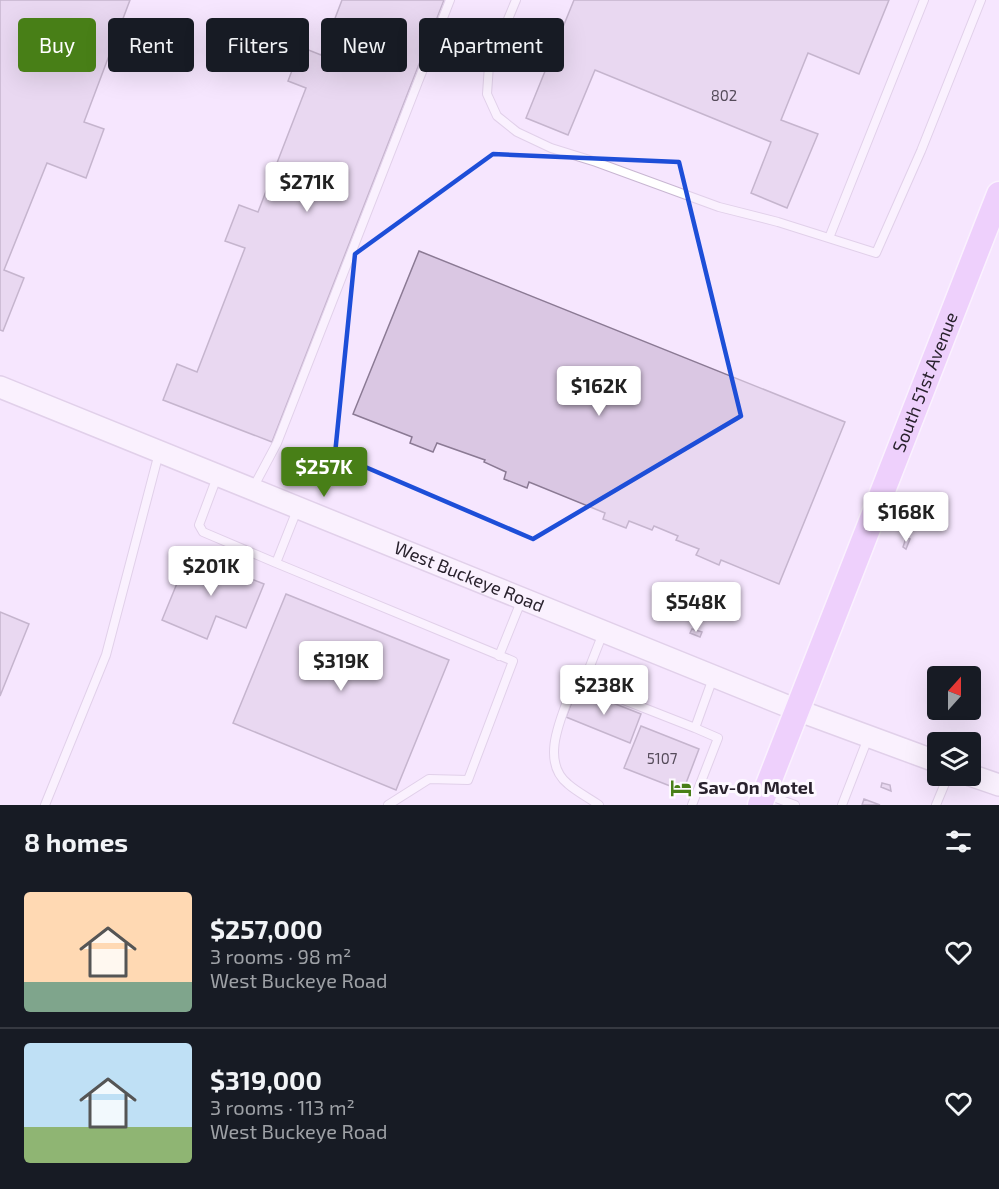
<!DOCTYPE html>
<meta charset="utf-8">
<style>
:root{--surface:#171b24;--page:#20242c;--text:#f1f3f6;--muted:#9ea1a6;--line:#363941;--accent:#487f17}
body{margin:0;font-family:"Exo 2",sans-serif;background:var(--page);color:var(--text);height:100vh;display:flex;flex-direction:column;font-size:22px;white-space:nowrap}
*{box-sizing:border-box;margin:0}
p{font-size:20px;color:var(--muted)}
.icon{flex:none;width:33px;height:33px;fill:none;stroke:currentColor;stroke-width:2;stroke-linecap:round;stroke-linejoin:round}
.map{position:relative;height:805px;overflow:hidden}
.sheet{display:flex;flex-direction:column;background:var(--surface);flex:1}
.sheet>*{flex:none}
.banner{position:absolute;left:18px;top:18px;width:600px;height:54px;display:flex;gap:12px}
.needle{width:39px;rotate:21deg}
.controls{position:absolute;left:927px;top:666px;display:grid;gap:12px}
.controls a{display:grid;place-items:center;width:54px;height:54px;border-radius:6px;background:var(--surface);box-shadow:0 6px 24px #0002;font-size:30px}
.price{position:absolute;translate:-50% -51px;padding:0 14px;border-radius:6px;background:#fff;color:#222;font-size:20px;line-height:39px;filter:drop-shadow(0 2px 3px #0008)}
.price::after{content:'';position:absolute;left:50%;top:36px;width:18px;height:14px;margin-left:-9px;background:inherit;clip-path:polygon(0 0,100% 0,50% 100%)}
.price.active{background:var(--accent);color:#fff}
ul{padding:0;list-style:none}
li{display:flex;align-items:center;gap:18px;height:150px;padding:0 24px}
li+li{border-top:2px solid var(--line)}
li span{display:grid;place-items:center;flex:none;width:168px;height:120px;border-radius:6px;color:#555}
li>.icon{margin-inline-start:auto}
span .icon{width:72px;height:72px;fill:#fffc;stroke-width:1}
li b{font-size:26px}
h2{display:flex;justify-content:space-between;align-items:center;height:72px;padding:0 24px;font-size:26px}
.tag{padding:0 21px;border-radius:6px;background:var(--surface);box-shadow:0 6px 24px #0002;font-size:21px;line-height:54px}
.tag.active{background:var(--accent);color:#fff}
.map>svg:first-child{display:block}
.building{fill:#dac7e3;stroke:#8b7a94;stroke-width:1.5}
.lines{fill:none;stroke-linecap:round;stroke-linejoin:round}
.lane-casing{stroke:#c8b6d2;stroke-width:10}
.secondary-casing{stroke:#c8b6d2;stroke-width:24}
.primary-casing{stroke:#fff;stroke-width:27}
.lane{stroke:#fff;stroke-width:8}
.secondary{stroke:#fff;stroke-width:21}
.primary{stroke:#e5b5fb;stroke-width:24}
.marked{fill:none;stroke:#1d4ed8;stroke-width:4.5;stroke-linejoin:round}
.labels{text-anchor:middle;stroke-width:6;stroke-linejoin:round;paint-order:stroke}
.number-label{font-size:15px;fill:#554b5a}
.street-label{font-size:18px;fill:#29222d;stroke:#fdf9ff}
.poi-label{font-size:18px;font-weight:bold;fill:#29222d;stroke:#fdf9ff;text-anchor:start}
</style>
<div class="map">
<svg width="999" height="805" viewBox="0 0 999 805">
<rect width="100%" height="100%" fill="#f6e6fe"/>
<path class="building" d="M 0,0 L 130,0 L 84,122 L 104,129 L 86,178 L 47,163 L 4,270 L 24,278 L 3,331 L 0,330 Z
M 342,0 L 444,0 L 272,442 L 163,400 L 177,364 L 197,372 L 245,248 L 225,241 L 239,205 L 258,212 L 306,88 L 288,81 L 301,47 L 321,55 Z
M 574,0 L 889,0 L 859,74 L 808,53 L 781,120 L 818,134 L 787,208 L 751,193 L 771,142 L 595,70 L 568,135 L 526,118 Z
M 419,251 L 845,422 L 779,584 L 721,560 L 719,565 L 696,555 L 699,549 L 676,540 L 678,536 L 654,526 L 652,530 L 629,521 L 626,528 L 603,519 L 605,513 L 529,482 L 527,488 L 504,479 L 506,472 L 484,462 L 485,460 L 437,443 L 433,452 L 410,443 L 412,437 L 353,414 Z
M 906,538 L 910,539 L 906,549 L 903,547 Z
M 189,554 L 264,584 L 246,628 L 216,616 L 207,639 L 162,620 Z
M 286,594 L 449,660 L 396,790 L 233,723 Z
M 0,612 L 29,624 L 0,696 Z
M 692,629 L 702,632 L 700,637 L 690,633 Z
M 577,689 L 641,714 L 630,743 L 566,717 Z
M 641,726 L 699,749 L 683,791 L 624,768 Z
M 882,783 L 890,785 L 891,791 L 881,787 Z
M 864,799 L 880,805 L 862,805 Z"/>
<g class="lines">
<defs>
<path id="lane" d="M 516,0 L 489,65 L 487,94 L 497,116 L 517,132 L 551,148 L 596,162 L 719,207 L 778,222 L 876,253 L 921,151 L 981,0
M 829,238 L 924,0
M 217,477 L 199,525 L 203,532 L 276,563 L 297,510
M 253,488 L 277,443 L 450,0
M 276,563 L 513,661 L 468,780 L 429,779 L 388,805
M 603,633 L 583,684 L 695,728
M 499,656 L 522,599
M 583,684 L 574,683 C 564,712 538,760 568,784 C 577,792 589,798 599,805
M 768,795 L 795,805
M 45,805 L 106,655 L 159,453
M 692,805 L 718,738 L 695,728 L 713,678
M 842,805 L 868,738
M 936,805 L 948,776"/>
<g id="secondary">
<path id="s1" d="M 0,387 L 797,710 L 938,762"/>
<path d="M 970,775 L 999,785"/>
</g>
<g id="primary">
<path id="s2" d="M 760,805 L 999,194"/>
</g>
</defs>
<use href="#lane" class="lane-casing"/>
<use href="#secondary" class="secondary-casing"/>
<use href="#primary" class="primary-casing"/>
<use href="#lane" class="lane"/>
<use href="#secondary" class="secondary"/>
<use href="#primary" class="primary"/>
</g>
<path d="M0 0H999V805H0ZM 493,154 L 679,162 L 741,416 L 533,539 L 335,454 L 355,254 Z" fill="#f6e6fe" fill-opacity=".55" fill-rule="evenodd"/>
<path class="marked" d="M 493,154 L 679,162 L 741,416 L 533,539 L 335,454 L 355,254 Z"/>
<defs>
<symbol id="hotel-bare" viewBox="-9 -9 18 18"><path d="M-6-4.5h1.5V1H6V5H4.5V3h-9V5H-6ZM-4 0a1.8 1.8 0 1 1 3.6 0ZM.5 0V-2.5h3Q6-2.5 6 0Z" fill="#487f17" stroke="#fdf9ff" stroke-width="2.5" paint-order="stroke"/></symbol>
</defs>
<g fill-rule="evenodd">
<use href="#hotel-bare" x="666" y="773" width="30" height="30"/>
</g>
<g class="labels">
<g class="number-label">
<text x="724" y="101">802</text>
<text x="662" y="764">5107</text>
</g>
<g class="street-label">
<text dy="6" stroke="none"><textPath href="#s2" startOffset="454">South 51st Avenue</textPath></text>
<text dy="6" stroke="none"><textPath href="#s1" startOffset="506">West Buckeye Road</textPath></text>
</g>
<g class="poi-label">
<text x="698" y="794">Sav-On Motel</text>
</g>
</g>
</svg>
<div class="controls">
<a><svg class="needle" viewBox="-14 -14 28 28"><path d="M0-13l5 13h-10z" fill="#e53935"/><path d="M0 13l5-13h-10z" fill="#9ea1a6"/></svg></a>
<a><svg class="icon" aria-label="layers" viewBox="0 0 24 24"><path d="M12 4l9 5-9 5-9-5zM3 14l9 5 9-5"/></svg></a>
</div>
<b class="price" style="left:307px;top:213px">$271K</b>
<b class="price" style="left:599px;top:417px">$162K</b>
<b class="price active" style="left:324px;top:498px">$257K</b>
<b class="price" style="left:906px;top:543px">$168K</b>
<b class="price" style="left:211px;top:597px">$201K</b>
<b class="price" style="left:696px;top:633px">$548K</b>
<b class="price" style="left:341px;top:692px">$319K</b>
<b class="price" style="left:604px;top:716px">$238K</b>
<div class="banner">
<a class="tag active">Buy</a>
<a class="tag">Rent</a>
<a class="tag">Filters</a>
<a class="tag">New</a>
<a class="tag">Apartment</a>
</div>
</div>
<section class="sheet">
<h2>8 homes<svg class="icon" aria-label="filters" viewBox="0 0 24 24"><path d="M4 7h16M4 17h16"/><circle cx="9" cy="7" r="2"/><circle cx="15" cy="17" r="2"/></svg></h2>
<ul>
<li><span style="background:linear-gradient(#ffd9b3 75%,#7fa58c 0)"><svg class="icon" aria-label="home" viewBox="0 0 24 24"><path d="M3 11l9-7 9 7M6 9v11h12V9"/></svg></span><div><b>$257,000</b><p>3 rooms · 98 m²</p><p>West Buckeye Road</p></div><svg class="icon" aria-label="heart" viewBox="0 0 24 24"><path d="M12 20l-8-8c-3-5 5-10 8-4 3-6 11-1 8 4z"/></svg></li>
<li><span style="background:linear-gradient(#bfe0f5 70%,#8fb573 0)"><svg class="icon" aria-label="home" viewBox="0 0 24 24"><path d="M3 11l9-7 9 7M6 9v11h12V9"/></svg></span><div><b>$319,000</b><p>3 rooms · 113 m²</p><p>West Buckeye Road</p></div><svg class="icon" aria-label="heart" viewBox="0 0 24 24"><path d="M12 20l-8-8c-3-5 5-10 8-4 3-6 11-1 8 4z"/></svg></li>
</ul>
</section>
